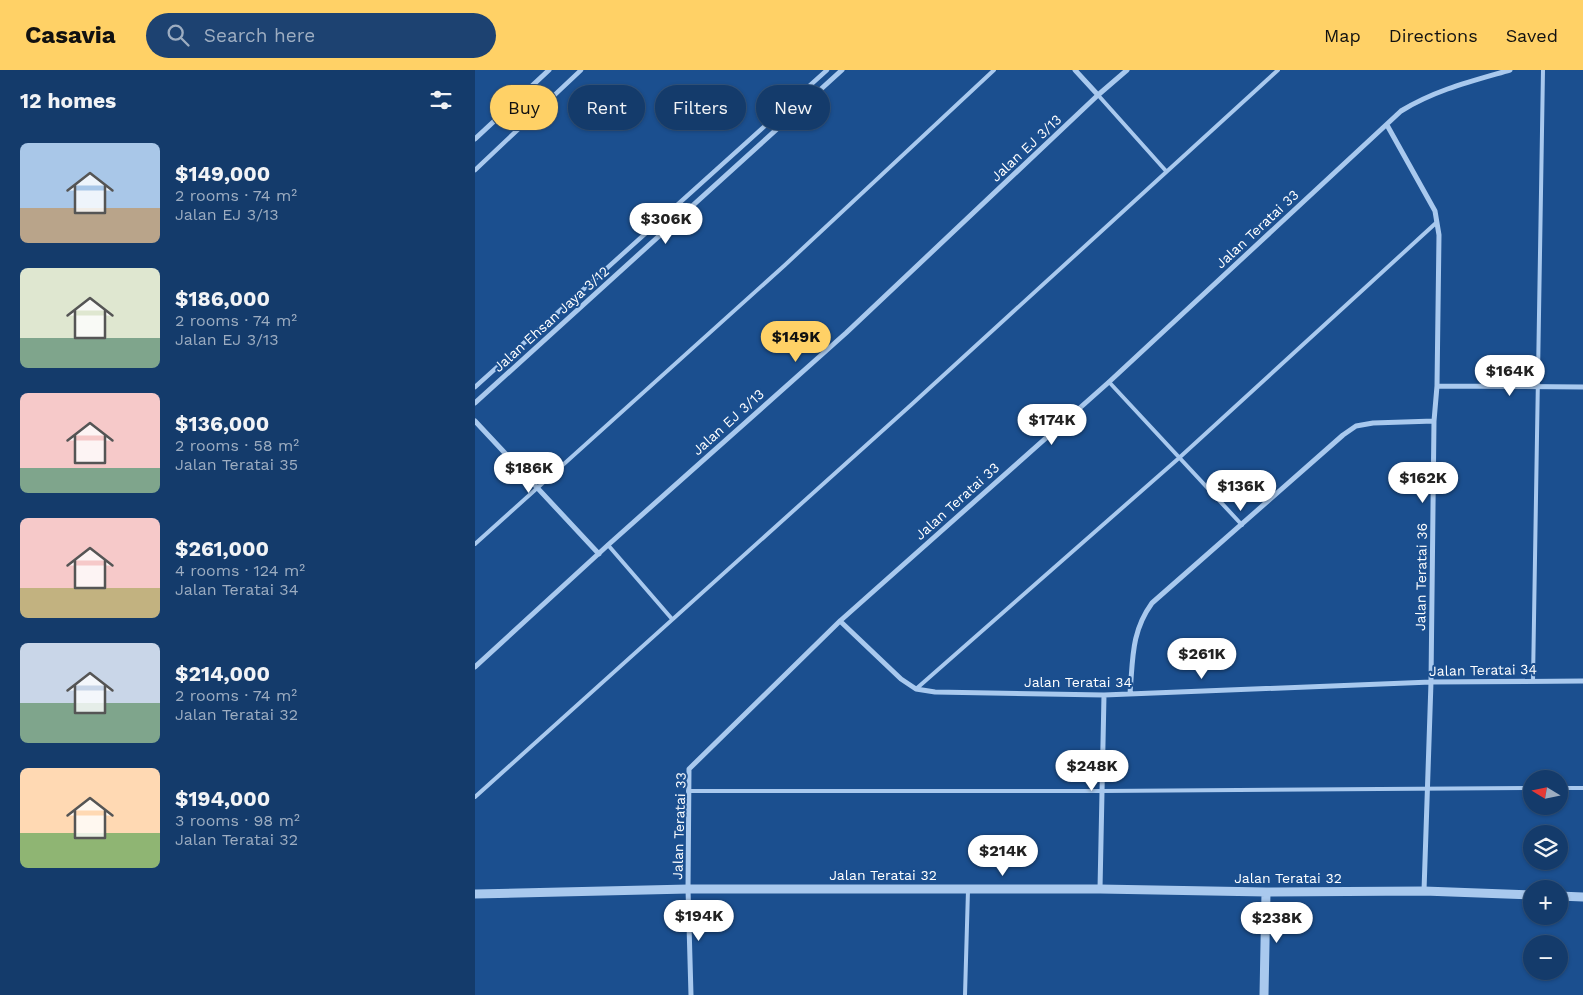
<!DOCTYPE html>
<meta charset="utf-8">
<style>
:root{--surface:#143b6b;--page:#1d4271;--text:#f1f3f6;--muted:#9dadc1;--line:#33557e;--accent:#ffd166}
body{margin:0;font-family:"Work Sans",sans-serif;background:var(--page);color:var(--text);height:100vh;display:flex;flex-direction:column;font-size:19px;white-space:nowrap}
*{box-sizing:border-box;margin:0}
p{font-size:16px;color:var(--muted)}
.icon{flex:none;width:28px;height:28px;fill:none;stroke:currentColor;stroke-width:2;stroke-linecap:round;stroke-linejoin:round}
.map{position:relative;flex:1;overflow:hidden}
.details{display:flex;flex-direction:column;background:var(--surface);width:475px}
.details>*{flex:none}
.banner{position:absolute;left:15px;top:15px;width:475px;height:45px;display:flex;gap:10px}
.needle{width:32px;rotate:280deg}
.controls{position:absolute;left:1048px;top:700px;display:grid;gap:10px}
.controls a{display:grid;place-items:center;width:45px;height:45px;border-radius:50%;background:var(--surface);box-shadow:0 1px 4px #0004,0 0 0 1px var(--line);font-size:25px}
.price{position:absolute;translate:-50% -42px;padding:0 11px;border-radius:18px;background:#fff;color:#222;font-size:16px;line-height:32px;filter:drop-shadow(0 1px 2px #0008)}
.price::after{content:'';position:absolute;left:50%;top:30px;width:15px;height:11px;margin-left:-8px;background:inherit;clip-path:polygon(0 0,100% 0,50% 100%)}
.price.on{background:var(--accent);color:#111}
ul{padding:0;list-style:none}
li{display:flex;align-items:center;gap:15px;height:125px;padding:0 20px}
li span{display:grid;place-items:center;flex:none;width:140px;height:100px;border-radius:8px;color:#555}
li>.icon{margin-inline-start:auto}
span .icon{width:60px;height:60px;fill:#fffc;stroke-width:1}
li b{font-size:21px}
h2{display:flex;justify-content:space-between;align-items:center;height:60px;padding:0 20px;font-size:21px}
.pill{padding:0 18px;border-radius:22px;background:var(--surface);box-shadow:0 1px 4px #0004,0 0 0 1px var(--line);font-size:18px;line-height:45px}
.pill.on{background:var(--accent);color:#111}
header{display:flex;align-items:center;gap:30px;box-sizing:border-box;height:70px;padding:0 25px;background:var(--accent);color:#111}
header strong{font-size:24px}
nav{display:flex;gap:28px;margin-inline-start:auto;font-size:18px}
.search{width:350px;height:45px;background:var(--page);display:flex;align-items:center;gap:12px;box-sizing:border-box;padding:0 18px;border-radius:28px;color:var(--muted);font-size:19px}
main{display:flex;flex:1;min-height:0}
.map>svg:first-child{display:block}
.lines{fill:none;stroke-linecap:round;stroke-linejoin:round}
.service{stroke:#a9c9ee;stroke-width:4}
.pedestrian{stroke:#a9c9ee;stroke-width:4.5}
.minor{stroke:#a9c9ee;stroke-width:5}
.tertiary{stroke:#a9c9ee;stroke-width:9}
.labels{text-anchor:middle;stroke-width:4;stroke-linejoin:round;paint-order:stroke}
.street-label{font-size:14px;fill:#fff;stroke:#1b4f8f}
</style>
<header>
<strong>Casavia</strong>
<div class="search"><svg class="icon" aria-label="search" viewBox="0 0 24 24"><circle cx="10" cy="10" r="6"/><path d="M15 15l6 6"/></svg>Search here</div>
<nav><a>Map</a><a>Directions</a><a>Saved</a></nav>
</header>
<main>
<section class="details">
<h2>12 homes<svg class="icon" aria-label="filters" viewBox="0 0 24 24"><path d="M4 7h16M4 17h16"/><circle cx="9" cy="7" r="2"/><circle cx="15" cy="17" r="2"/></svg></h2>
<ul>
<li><span style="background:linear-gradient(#a9c7e8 65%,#b9a48a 0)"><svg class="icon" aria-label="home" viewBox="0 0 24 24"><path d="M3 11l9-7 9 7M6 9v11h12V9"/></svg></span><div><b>$149,000</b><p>2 rooms · 74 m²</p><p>Jalan EJ 3/13</p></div></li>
<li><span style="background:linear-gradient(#dfe7d0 70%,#7fa58c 0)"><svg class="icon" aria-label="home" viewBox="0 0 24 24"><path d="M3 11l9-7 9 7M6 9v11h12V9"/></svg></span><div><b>$186,000</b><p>2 rooms · 74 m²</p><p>Jalan EJ 3/13</p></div></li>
<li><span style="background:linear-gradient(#f6c9c9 75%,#7fa58c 0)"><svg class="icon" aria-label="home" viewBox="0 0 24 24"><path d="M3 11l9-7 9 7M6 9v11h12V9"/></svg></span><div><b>$136,000</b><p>2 rooms · 58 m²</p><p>Jalan Teratai 35</p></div></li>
<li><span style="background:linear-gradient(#f6c9c9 70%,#c2b280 0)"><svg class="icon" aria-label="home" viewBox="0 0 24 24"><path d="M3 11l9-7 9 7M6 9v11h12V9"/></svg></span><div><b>$261,000</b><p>4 rooms · 124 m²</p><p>Jalan Teratai 34</p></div></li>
<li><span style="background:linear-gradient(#c9d6e8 60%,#7fa58c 0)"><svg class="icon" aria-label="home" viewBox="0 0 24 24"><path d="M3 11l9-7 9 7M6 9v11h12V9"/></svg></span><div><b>$214,000</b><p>2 rooms · 74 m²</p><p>Jalan Teratai 32</p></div></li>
<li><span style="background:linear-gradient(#ffd9b3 65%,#8fb573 0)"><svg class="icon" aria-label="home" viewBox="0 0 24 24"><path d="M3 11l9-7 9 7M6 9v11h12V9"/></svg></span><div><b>$194,000</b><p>3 rooms · 98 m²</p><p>Jalan Teratai 32</p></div></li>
</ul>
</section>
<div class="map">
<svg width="1108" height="925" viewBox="0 0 1108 925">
<rect width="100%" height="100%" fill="#1b4f8f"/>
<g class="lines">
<path class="service" d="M 623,25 L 691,101
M 634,312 L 767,455
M 0,474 L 310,195 L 519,0
M 133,475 L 197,549
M 1058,611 L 1068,0
M 441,619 L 704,388 L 962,152
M 1084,718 L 1108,718
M 213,721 L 627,721 L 1056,718
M 0,727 L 436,335 L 803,0
M 490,925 L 493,820"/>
<path class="pedestrian" d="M 0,100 L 106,0
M 0,317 L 352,0"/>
<path class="minor" d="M 600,0 L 623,25
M 912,55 L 960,141 L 964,165 L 962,316 L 959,351 L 956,612 L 949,821
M 0,69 L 74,0
M 962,316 L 1108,317
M 0,333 L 367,0
M 0,351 L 124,484
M 365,551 L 426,609 L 441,619 L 460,622 L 629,625 L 956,612 L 1108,611
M 0,597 L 133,475 L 371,263 L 623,25 L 652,0
M 655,623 C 658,589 656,562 677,533 L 868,365 L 881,356 L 898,353 L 959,351
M 625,819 L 629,625
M 216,925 L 213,819 L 214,699 L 365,551 L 634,312 L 926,41 C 960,20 997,11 1035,0"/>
<path class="tertiary" d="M 0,824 L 213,819 L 625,819 L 791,822 L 949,821 L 1056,825
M 1084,826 L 1108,827
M 789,925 L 791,822"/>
</g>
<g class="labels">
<g class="street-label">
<text transform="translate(551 78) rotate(-43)" y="5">Jalan EJ 3/13</text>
<text transform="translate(782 159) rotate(-43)" y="5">Jalan Teratai 33</text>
<text transform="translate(76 249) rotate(-42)" y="5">Jalan Ehsan Jaya 3/12</text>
<text transform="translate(253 352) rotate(-42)" y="5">Jalan EJ 3/13</text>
<text transform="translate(482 431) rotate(-42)" y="5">Jalan Teratai 33</text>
<text transform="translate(946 507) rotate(-89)" y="5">Jalan Teratai 36</text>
<text transform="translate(1008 600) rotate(-1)" y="5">Jalan Teratai 34</text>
<text x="603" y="617">Jalan Teratai 34</text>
<text transform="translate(204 756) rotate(-88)" y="5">Jalan Teratai 33</text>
<text x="408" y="810">Jalan Teratai 32</text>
<text x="813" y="813">Jalan Teratai 32</text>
</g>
</g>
</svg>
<div class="controls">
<a><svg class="needle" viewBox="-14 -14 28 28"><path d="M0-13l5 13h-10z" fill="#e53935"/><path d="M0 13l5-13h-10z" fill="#9dadc1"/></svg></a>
<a><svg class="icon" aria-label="layers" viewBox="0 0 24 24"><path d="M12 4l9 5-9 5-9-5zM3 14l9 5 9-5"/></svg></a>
<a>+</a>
<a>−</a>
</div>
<b class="price" style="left:191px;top:175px">$306K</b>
<b class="price on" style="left:321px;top:293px">$149K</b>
<b class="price" style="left:1035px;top:327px">$164K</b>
<b class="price" style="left:577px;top:376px">$174K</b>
<b class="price" style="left:54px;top:424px">$186K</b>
<b class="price" style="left:948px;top:434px">$162K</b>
<b class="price" style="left:766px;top:442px">$136K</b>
<b class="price" style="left:727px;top:610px">$261K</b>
<b class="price" style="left:617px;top:722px">$248K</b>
<b class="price" style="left:528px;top:807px">$214K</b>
<b class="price" style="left:224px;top:872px">$194K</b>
<b class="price" style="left:802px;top:874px">$238K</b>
<div class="banner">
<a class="pill on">Buy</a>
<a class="pill">Rent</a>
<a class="pill">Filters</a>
<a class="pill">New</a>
</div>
</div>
</main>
